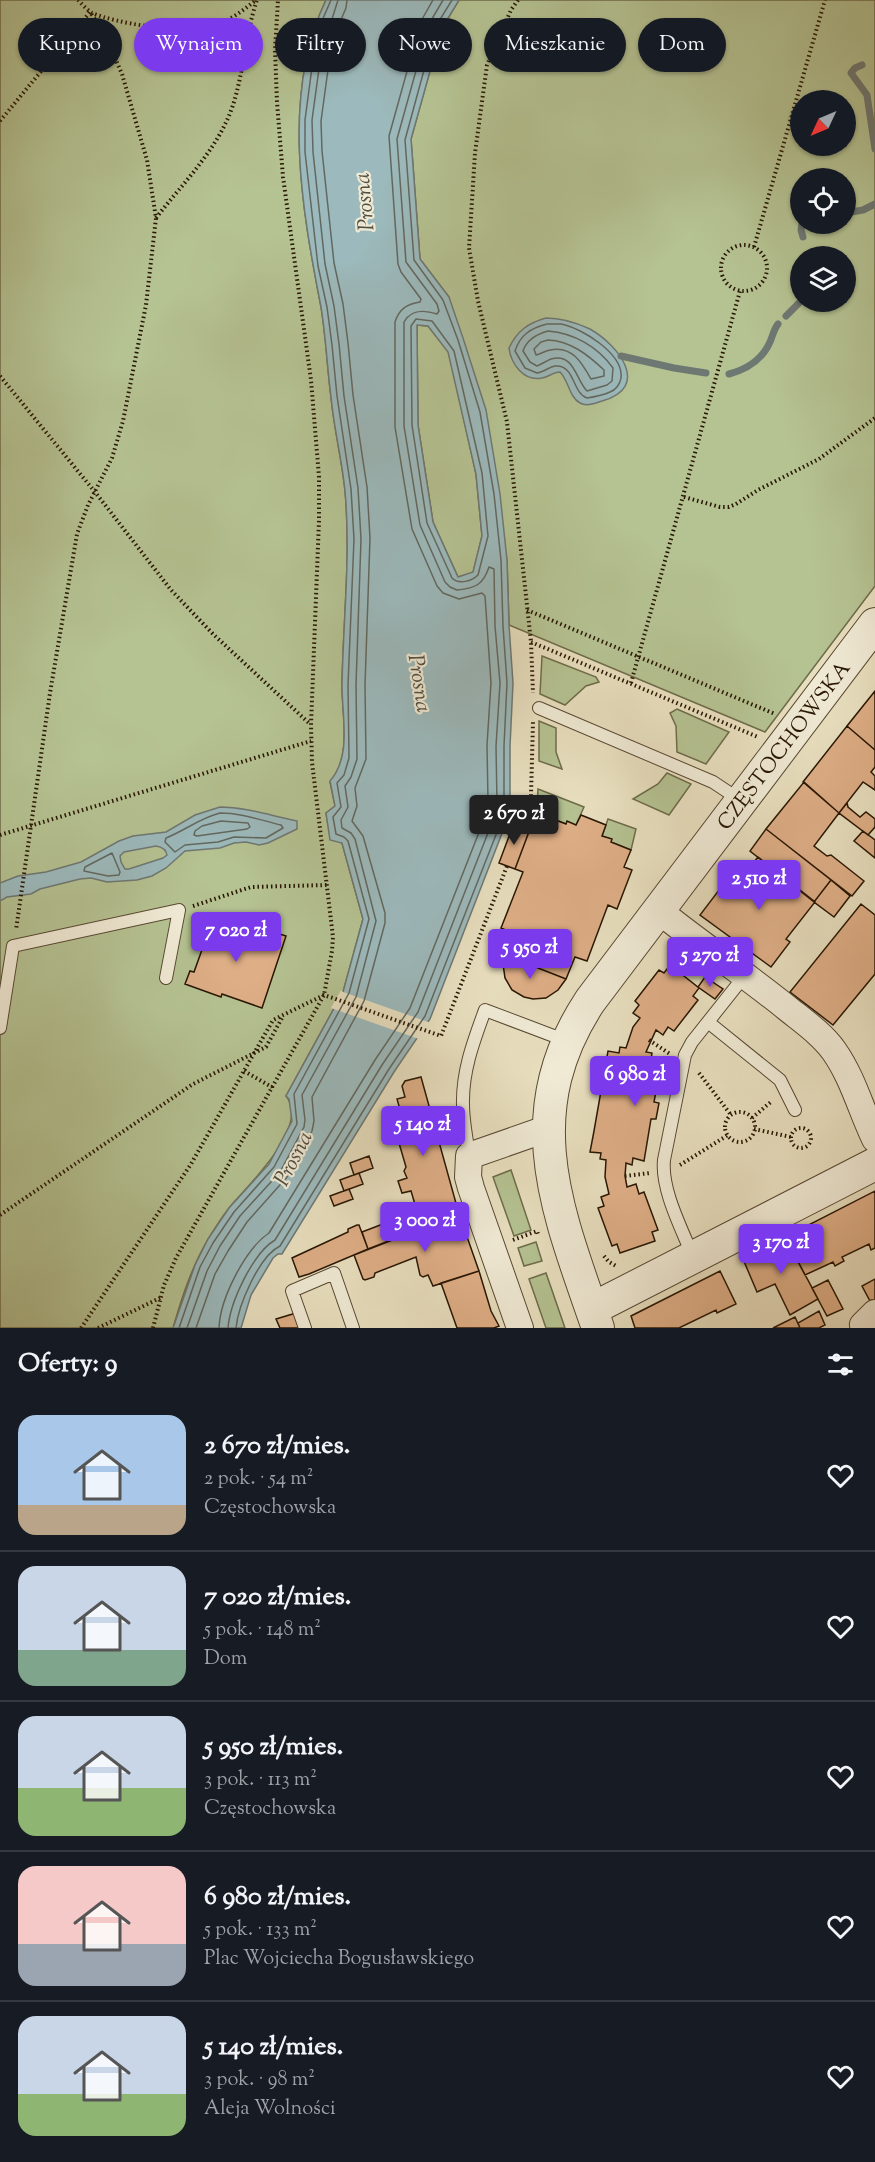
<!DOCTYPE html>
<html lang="pl">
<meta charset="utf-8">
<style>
:root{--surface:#171b24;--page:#242831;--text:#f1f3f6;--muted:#9ea1a6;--line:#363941;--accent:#7c3aed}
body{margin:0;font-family:"Sorts Mill Goudy",serif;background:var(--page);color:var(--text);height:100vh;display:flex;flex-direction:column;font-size:22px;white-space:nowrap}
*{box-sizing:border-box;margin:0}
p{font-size:20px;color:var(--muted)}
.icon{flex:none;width:33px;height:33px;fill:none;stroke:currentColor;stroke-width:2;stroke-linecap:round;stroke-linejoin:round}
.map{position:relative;height:1328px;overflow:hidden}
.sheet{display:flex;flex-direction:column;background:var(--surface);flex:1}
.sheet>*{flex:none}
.banner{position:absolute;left:18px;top:18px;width:840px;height:54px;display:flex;gap:12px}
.needle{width:39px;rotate:226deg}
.controls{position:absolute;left:790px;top:90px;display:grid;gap:12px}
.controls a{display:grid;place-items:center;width:66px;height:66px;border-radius:50%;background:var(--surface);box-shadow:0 2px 4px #0004;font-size:30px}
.price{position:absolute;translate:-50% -51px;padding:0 14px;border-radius:6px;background:var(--accent);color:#fff;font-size:20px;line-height:39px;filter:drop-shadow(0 2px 3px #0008)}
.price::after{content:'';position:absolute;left:50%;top:36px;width:18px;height:14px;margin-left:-9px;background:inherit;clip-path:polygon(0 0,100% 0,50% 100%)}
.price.selected{background:#222;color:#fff}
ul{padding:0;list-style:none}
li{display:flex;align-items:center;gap:18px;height:150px;padding:0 18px}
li+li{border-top:2px solid var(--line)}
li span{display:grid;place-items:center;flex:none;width:168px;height:120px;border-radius:18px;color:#555}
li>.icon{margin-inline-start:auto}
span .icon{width:72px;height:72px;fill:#fffc;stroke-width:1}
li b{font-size:26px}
h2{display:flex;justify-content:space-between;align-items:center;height:72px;padding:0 18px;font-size:26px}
.tag{padding:0 21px;border-radius:27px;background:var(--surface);box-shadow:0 2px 4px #0004;font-size:21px;line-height:54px}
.tag.selected{background:var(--accent);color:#fff}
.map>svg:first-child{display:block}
.green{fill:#b5c292;stroke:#6e6c4a;stroke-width:1.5;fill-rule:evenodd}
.water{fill:#9cbabd;stroke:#6e7873;stroke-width:1.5;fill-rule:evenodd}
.pier{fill:#e8dfbf}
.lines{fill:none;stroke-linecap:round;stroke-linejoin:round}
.shore{stroke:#626860;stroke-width:1.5}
.stream{stroke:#6e7873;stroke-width:7}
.building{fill:#deae86;stroke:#281603;stroke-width:1.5}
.service-casing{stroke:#584832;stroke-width:14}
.minor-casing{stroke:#584832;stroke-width:28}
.tertiary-casing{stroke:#584832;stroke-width:34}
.path{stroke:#281603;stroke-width:4;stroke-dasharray:1.5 3;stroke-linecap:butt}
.service{stroke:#f0ead5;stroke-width:12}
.minor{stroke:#f0ead5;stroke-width:26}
.tertiary{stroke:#f0ead5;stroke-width:32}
.labels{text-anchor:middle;stroke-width:4.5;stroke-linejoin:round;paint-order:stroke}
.street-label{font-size:21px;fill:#281603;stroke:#f0ead5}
.water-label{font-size:22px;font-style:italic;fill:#514f44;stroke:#f0ead5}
</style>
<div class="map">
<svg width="875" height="1328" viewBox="0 0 875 1328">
<rect width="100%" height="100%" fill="#e8dfbf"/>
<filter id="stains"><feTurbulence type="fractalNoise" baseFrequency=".00333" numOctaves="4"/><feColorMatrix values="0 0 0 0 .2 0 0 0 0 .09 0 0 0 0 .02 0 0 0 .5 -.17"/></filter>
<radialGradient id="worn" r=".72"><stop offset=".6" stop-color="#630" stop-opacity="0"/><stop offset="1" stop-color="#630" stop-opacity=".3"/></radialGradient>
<path class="green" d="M 0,0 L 326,0 C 281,94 302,209 321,307 C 326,337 327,367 331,397 C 334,429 342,460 345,491 C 351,556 343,621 342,686 C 342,717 352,756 330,782 L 335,806 L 326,813 L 328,825 L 342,843 L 363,919 L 343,992 L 286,1096 C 311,1127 247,1186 229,1208 C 222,1217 215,1228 209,1238 C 192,1266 182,1297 173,1328 L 0,1328 Z
M 459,0 L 875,0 L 875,586 L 765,732 L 509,625 L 507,560 L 449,297 L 420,259 L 411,139 L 442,28 ZM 801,100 L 846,100 L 846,146 L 801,146 ZM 801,178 L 846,178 L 846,224 L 801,224 ZM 801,256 L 846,256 L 846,302 L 801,302 Z
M 417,325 L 428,326 L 449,352 L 476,474 L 482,536 L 473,573 L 458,577 L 433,522 L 418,425 Z
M 542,656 L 596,677 L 599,682 L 586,686 L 565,705 L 540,694 Z
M 677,709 L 729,732 L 706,764 L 677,752 L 676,726 L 670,713 Z
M 539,721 L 556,728 L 556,752 L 562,769 L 539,761 Z
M 667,773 L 691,784 L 669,815 L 633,799 L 658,784 Z
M 538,789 L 584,807 L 576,825 L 566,824 L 546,816 L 539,832 L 530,829 L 537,806 Z
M 608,819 L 636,829 L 631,850 L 611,842 L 611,839 L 602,836 Z
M 511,1170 L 531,1230 L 514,1236 L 493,1177 Z
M 536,1242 L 542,1261 L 524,1266 L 518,1248 Z
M 546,1273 L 565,1328 L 546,1328 L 529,1279 Z"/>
<path class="water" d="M 326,0 L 459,0 L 442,28 L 411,139 L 420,259 L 449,297 L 463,338 L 486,410 L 500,494 L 507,560 L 509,625 L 513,683 L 510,746 L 510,805 L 506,823 L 430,1019 L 394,1072 L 282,1254 L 278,1254 L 273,1258 L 251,1295 L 241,1328 L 173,1328 L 195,1265 L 208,1239 L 229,1208 L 269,1164 L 292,1121 L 289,1099 L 286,1096 L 343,992 L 363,919 L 342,843 L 330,840 L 326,813 L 335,806 L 330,781 C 352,756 342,717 342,686 C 343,621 351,556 345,491 C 342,460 334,429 331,397 C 327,367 326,337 321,307 C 302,209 281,94 326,0 ZM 417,325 L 428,326 L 448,352 L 476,474 L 482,536 L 473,572 L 458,577 L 433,522 L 418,425 Z
M 546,318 C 562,318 575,322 590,329 C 618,345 652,387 602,401 C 595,403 587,407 580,403 C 569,397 569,381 560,372 C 553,372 549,377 542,378 C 524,382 511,364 509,348 C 517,331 528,323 546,318 Z
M 220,807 C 247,807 271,816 297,821 L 297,829 L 268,843 L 259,845 L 246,842 L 234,843 L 220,848 L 185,851 L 166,868 L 152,876 L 137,880 L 107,882 L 91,878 L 80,879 L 40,889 L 31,894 L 7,897 L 0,901 L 0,883 L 18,876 L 46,872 L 81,862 L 119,841 L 133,836 L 166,832 L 195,815 ZM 156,846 C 162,847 166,849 167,855 L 163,858 L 129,869 L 125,869 L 121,862 L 120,856 L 124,852 Z"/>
<path class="pier" d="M 341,990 L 343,992 L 431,1023 L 419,1039 L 331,1008 Z"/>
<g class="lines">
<path class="shore" d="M 416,319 L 432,321 L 454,351 L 482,473 L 488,536 L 478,575 C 472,581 459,585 452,578 L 427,523 L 412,425 L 411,326 Z
M 547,324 C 552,324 557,324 561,324 C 582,328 624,354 621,378 C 620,384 616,390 610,392 C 603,395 594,397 587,398 C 572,393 575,364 555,366 C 549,367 544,372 537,373 L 525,368 L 515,351 C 520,335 531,328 547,324 Z
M 548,331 C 574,333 598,347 613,368 L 612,381 L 607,385 L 587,391 C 576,380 574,352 551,359 C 546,361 542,364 537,366 L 530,362 L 523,351 C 527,339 537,334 548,331 Z
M 548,340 C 571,341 588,355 604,370 L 604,376 L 591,379 C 582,363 572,345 550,350 C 544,351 541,354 536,355 L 534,349 L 541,342 Z
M 220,813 C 242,813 260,820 281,825 L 283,828 L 266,838 L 234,837 L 218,842 L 185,845 L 175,852 L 165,842 L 166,838 C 186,830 200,818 220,813 Z
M 221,821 L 248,823 L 250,827 L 247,829 L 197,836 L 194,835 L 195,831 L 202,826 Z
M 112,853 L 120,872 L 119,875 L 108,876 L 84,871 L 85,867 Z
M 179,1328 L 200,1267 L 213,1243 L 234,1212 L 274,1167 L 297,1124 L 294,1094 L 349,993 L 369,919 L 348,841 L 344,837 L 336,834 L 333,817 L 341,807 L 337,783 L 344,775 L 349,758 L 348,685 L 354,539 L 351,489 L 337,396 L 332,345 L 327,307 L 318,266 L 305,152 L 305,120 L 314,52 L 321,23 L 331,0
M 187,1328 L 207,1271 L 220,1246 L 240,1216 L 280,1172 L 304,1127 L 305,1120 L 302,1095 L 356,997 L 376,921 L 355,839 L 351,833 L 342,828 L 341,820 L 348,807 L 345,786 L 351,777 L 357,759 L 356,685 L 361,539 L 358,488 L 344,396 L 339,344 L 334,306 L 325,264 L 313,152 L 312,120 L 321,54 L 338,0
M 196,1328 L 215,1274 L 228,1251 L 247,1222 L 287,1177 L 312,1131 L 314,1121 L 312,1097 L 364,1001 L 385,923 L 385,913 L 363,836 L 352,821 L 357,806 L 355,788 L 366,759 L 365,685 L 370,538 L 367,487 L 353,395 L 348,343 L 343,304 L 334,263 L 322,151 L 321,121 L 330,55 L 337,29 L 346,8 L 347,0
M 219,1328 C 220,1299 245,1249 269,1233 L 375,1060 L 410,1008 L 485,817 L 488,802 L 487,745 L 491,683 L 485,596 L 482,593 L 459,599 L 443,593 L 437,586 L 412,529 L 395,427 L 395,322 C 399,309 407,304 420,302 L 421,299 L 401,272 L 398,264 L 389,136 L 421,21 L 433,0
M 228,1328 C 230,1302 253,1253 275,1240 L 382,1065 L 418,1012 L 493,820 L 497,803 L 496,746 L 500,683 L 495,626 L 494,569 L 489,567 C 483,585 476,588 457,590 L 450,587 L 445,582 L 420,525 L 404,426 L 404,322 C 411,309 424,310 437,314 L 439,311 L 437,304 L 406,262 L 397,139 L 429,24 L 443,0
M 236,1328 C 238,1306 259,1256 280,1246 L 389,1069 L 425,1016 L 501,822 L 504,804 L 504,746 L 507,683 L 503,626 L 501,560 L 494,494 L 480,412 L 458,340 L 443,300 L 414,260 L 405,140 L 436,26 L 452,0"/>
<path class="stream" d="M 862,65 L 855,68 L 851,73 L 867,95 L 875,149
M 846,213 L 863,210 L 875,204
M 802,224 L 801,230 L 803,237
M 809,254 L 810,256
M 786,316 L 801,301
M 621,356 L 674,368 L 706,373
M 729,374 C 748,369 762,360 770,342 C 773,335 774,329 778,324"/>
</g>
<path class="building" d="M 875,691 L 875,750 L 847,726 Z
M 847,726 L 875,750 L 875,767 L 871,772 L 875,776 L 875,790 L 863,782 L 839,813 L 803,782 Z
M 804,782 L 839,813 L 814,846 L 827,856 L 831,855 L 864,881 L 852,896 L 766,829 Z
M 847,803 L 848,807 L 860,817 L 866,812 L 875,819 L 875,827 L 868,835 L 839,813 Z
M 581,815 L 606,825 L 602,836 L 612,839 L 611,842 L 631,850 L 624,867 L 632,870 L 617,909 L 608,905 L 587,961 L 575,957 L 566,979 L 505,955 L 513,933 L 501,928 L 523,872 L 515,869 L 530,829 L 539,832 L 545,816 L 566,824 L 567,821 L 576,825 Z
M 514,823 L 530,829 L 515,869 L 499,863 Z
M 766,829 L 831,880 L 814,902 L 750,851 Z
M 863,831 L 875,840 L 875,858 L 854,841 Z
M 758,857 L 815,902 L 786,939 L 790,942 L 771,967 L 700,915 L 732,873 L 740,879 Z
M 831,880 L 850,896 L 834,917 L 814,902 Z
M 861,904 L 875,915 L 875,974 L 833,1025 L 790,992 Z
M 210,915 L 245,928 L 244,931 L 268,939 L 270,931 L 286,936 L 262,1008 L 222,994 L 221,997 L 185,984 L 190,971 L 194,972 L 209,930 L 205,928 Z
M 505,955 L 566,979 L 558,990 L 546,998 L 533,999 L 524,997 L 512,990 L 505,978 L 503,964 Z
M 670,965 L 699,988 L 693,996 L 698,1000 L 674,1031 L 668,1027 L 663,1035 L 656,1030 L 646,1052 L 652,1053 L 651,1059 L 662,1060 L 654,1102 L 659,1103 L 656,1119 L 651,1119 L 644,1161 L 633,1158 L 632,1165 L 626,1163 L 625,1176 L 627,1187 L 636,1184 L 639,1194 L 644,1192 L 658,1230 L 652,1232 L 655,1241 L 620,1253 L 617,1244 L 612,1246 L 598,1208 L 604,1206 L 601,1197 L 609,1194 L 605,1177 L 606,1160 L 600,1159 L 601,1153 L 590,1152 L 594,1131 L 608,1051 L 619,1053 L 620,1047 L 626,1048 L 633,1027 L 640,1018 L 633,1013 L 639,1005 L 635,1001 L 659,970 L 664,973 Z
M 705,977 L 723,989 L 715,999 L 698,987 Z
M 421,1077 L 459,1214 L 422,1228 L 411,1191 L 402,1193 L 398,1181 L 407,1178 L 404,1171 L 406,1167 L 392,1119 L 398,1115 L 395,1109 L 399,1106 L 397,1099 L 405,1097 L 402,1086 L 405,1081 Z
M 369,1156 L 373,1168 L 354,1175 L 350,1163 Z
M 359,1173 L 363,1184 L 344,1191 L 340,1180 Z
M 349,1189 L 353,1199 L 334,1206 L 330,1196 Z
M 875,1191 L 875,1248 L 871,1250 L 869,1244 L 842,1257 L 844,1261 L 835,1266 L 833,1262 L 805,1275 L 785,1237 Z
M 409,1214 L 418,1215 L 422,1228 L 368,1249 L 362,1232 Z
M 459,1214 L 479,1271 L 433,1286 L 428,1275 L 423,1277 L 420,1275 L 416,1257 L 375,1273 L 374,1277 L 365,1280 L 363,1279 L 354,1255 Z
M 357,1225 L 359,1225 L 368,1249 L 309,1274 L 299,1277 L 292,1258 L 348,1232 L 348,1229 Z
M 785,1237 L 818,1299 L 790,1315 L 775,1284 L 757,1292 L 743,1259 Z
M 479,1271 L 491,1311 L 499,1326 L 494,1328 L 457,1328 L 441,1283 Z
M 720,1271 L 736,1304 L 717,1313 L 716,1310 L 679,1328 L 635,1328 L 631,1316 Z
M 875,1279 L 875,1301 L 874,1302 L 872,1300 L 870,1301 L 862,1286 Z
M 828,1280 L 843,1309 L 827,1316 L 812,1288 Z
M 819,1311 L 825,1325 L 819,1328 L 800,1328 L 798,1323 Z
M 296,1313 L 301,1328 L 280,1328 L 276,1319 Z
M 795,1317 L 800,1328 L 773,1328 Z"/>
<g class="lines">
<defs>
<path id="service" d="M 539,708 L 713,782 L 740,800
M 708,1022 L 780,1080 L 795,1110
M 0,1028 L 13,946 L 179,910 L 166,978
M 469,1156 C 467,1139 463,1122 463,1105 C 462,1071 474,1040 485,1010 L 567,1041
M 693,1257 C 682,1229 661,1190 664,1160 L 685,1055 L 692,1042 L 746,974
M 305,1328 L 292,1291 L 334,1273 L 353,1328"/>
<path id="minor" d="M 658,910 C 700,944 745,974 787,1008 C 803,1021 822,1034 834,1051 C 853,1078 861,1110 875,1139
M 520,1328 L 471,1188 L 468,1177 L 469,1156 L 549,1128
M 864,1328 L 863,1325 L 875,1313"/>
<g id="tertiary">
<path d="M 592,1309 L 875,1164"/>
<path id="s1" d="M 598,1328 C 558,1212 515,1115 590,1001 L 875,624"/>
</g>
</defs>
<use href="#service" class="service-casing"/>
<use href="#minor" class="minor-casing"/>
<use href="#tertiary" class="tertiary-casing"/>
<path class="path" d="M 78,0 C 82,4 87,10 92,13 C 115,23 178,33 203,28 C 224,25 240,13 256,0
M 518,0 L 511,10 L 487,65 L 475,153 L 469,248 L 478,301 L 507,422 L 531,642 L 533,693
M 0,121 L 90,12 L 104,33 L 122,74 L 147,160 L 156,218 L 146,305 L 123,421 L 112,458 L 88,505 L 77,534 L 50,693 L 16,930
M 156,218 C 183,183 217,150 232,108 C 244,73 245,35 257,0
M721 268a23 23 0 1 1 46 0a23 23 0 1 1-46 0Z
M 754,247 L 825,0
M 0,376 L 95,492 L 171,590 L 213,634 L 310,724
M 684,497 L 720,507 L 729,507 L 736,504 L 758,490 L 819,459 L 875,418
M 527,610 L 775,714
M 531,642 L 758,737
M 631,683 L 740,291
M 522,826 L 531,795 L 533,722
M 0,835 L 311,741
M 193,906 L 251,887 L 327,885
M 649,1040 L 670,1054
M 244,1071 L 272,1087
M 699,1073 L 731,1115
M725 1127a15 15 0 1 1 30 0a15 15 0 1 1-30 0Z
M 752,1118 L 772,1101
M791 1138a10 10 0 1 1 20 0a10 10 0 1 1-20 0Z
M 754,1129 L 791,1137
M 680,1165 L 728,1135
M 625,1176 L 650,1173
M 0,1215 L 193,1084 L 266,1047 L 282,1018
M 513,1240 L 537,1231 L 538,1234
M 604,1256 L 609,1262 L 616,1266
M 81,1328 L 191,1164 L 273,1020 L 324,995 L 441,1036 L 507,866
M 98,1328 L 160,1298
M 153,1328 L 164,1285 L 176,1258 L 324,995 L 332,951 L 333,937 L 312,762 L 311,725 L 319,520 L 319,477 L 311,380 L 283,177 L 277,102 L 275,50 L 278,0"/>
<use href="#service" class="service"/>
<use href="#minor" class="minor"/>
<use href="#tertiary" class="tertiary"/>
</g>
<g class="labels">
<g class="street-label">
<text dy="7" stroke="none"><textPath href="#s1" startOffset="663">CZĘSTOCHOWSKA</textPath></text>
</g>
<g class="water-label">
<text transform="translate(363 202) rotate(-95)" y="8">Prosna</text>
<text transform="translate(421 683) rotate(81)" y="8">Prosna</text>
<text transform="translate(292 1158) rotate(-63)" y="8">Prosna</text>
</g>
</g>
<rect width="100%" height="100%" filter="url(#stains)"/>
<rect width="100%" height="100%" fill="url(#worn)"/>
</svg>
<div class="controls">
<a><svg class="needle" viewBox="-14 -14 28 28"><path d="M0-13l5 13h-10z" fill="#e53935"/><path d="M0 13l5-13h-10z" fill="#9ea1a6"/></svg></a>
<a><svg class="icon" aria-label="locate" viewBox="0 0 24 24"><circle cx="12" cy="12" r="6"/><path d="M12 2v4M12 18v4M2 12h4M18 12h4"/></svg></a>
<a><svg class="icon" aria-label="layers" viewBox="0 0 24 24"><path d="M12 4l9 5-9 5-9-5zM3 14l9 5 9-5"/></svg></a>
</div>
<b class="price selected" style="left:514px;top:846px">2 670 zł</b>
<b class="price" style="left:759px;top:911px">2 510 zł</b>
<b class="price" style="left:236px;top:963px">7 020 zł</b>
<b class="price" style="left:530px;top:980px">5 950 zł</b>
<b class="price" style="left:710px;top:988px">5 270 zł</b>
<b class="price" style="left:635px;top:1107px">6 980 zł</b>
<b class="price" style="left:423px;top:1157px">5 140 zł</b>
<b class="price" style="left:425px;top:1253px">3 000 zł</b>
<b class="price" style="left:781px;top:1275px">3 170 zł</b>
<div class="banner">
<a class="tag">Kupno</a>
<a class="tag selected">Wynajem</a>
<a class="tag">Filtry</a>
<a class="tag">Nowe</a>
<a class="tag">Mieszkanie</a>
<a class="tag">Dom</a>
</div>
</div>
<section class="sheet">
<h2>Oferty: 9<svg class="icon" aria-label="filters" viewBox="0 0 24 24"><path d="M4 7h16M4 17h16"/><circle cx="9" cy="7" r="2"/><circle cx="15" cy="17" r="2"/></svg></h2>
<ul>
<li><span style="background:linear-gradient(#a9c7e8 75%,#b9a48a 0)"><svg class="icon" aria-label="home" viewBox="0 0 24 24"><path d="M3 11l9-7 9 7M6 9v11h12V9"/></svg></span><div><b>2 670 zł/mies.</b><p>2 pok. · 54 m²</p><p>Częstochowska</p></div><svg class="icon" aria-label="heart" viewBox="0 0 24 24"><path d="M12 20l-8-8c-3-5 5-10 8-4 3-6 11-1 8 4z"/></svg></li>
<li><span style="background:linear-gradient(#c9d6e8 70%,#7fa58c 0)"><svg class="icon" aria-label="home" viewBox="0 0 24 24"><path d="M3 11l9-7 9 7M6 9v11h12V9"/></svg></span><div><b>7 020 zł/mies.</b><p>5 pok. · 148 m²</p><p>Dom</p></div><svg class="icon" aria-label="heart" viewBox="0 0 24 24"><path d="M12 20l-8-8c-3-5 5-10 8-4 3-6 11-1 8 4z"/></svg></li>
<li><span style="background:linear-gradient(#c9d6e8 60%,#8fb573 0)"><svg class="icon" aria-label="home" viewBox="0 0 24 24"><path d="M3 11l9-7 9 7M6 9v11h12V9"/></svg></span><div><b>5 950 zł/mies.</b><p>3 pok. · 113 m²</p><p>Częstochowska</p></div><svg class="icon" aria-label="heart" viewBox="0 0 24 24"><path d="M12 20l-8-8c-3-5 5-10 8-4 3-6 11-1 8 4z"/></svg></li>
<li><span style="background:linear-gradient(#f6c9c9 65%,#9aa5b1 0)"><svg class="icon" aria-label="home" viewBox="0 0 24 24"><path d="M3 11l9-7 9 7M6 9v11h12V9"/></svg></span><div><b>6 980 zł/mies.</b><p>5 pok. · 133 m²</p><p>Plac Wojciecha Bogusławskiego</p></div><svg class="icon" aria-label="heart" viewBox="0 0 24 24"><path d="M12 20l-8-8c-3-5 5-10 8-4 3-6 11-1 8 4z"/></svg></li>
<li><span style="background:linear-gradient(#c9d6e8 65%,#8fb573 0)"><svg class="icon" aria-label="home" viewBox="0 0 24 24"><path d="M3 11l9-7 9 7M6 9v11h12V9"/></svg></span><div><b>5 140 zł/mies.</b><p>3 pok. · 98 m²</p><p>Aleja Wolności</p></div><svg class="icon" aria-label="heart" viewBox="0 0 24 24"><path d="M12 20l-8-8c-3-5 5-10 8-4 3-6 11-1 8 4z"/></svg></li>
</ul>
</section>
